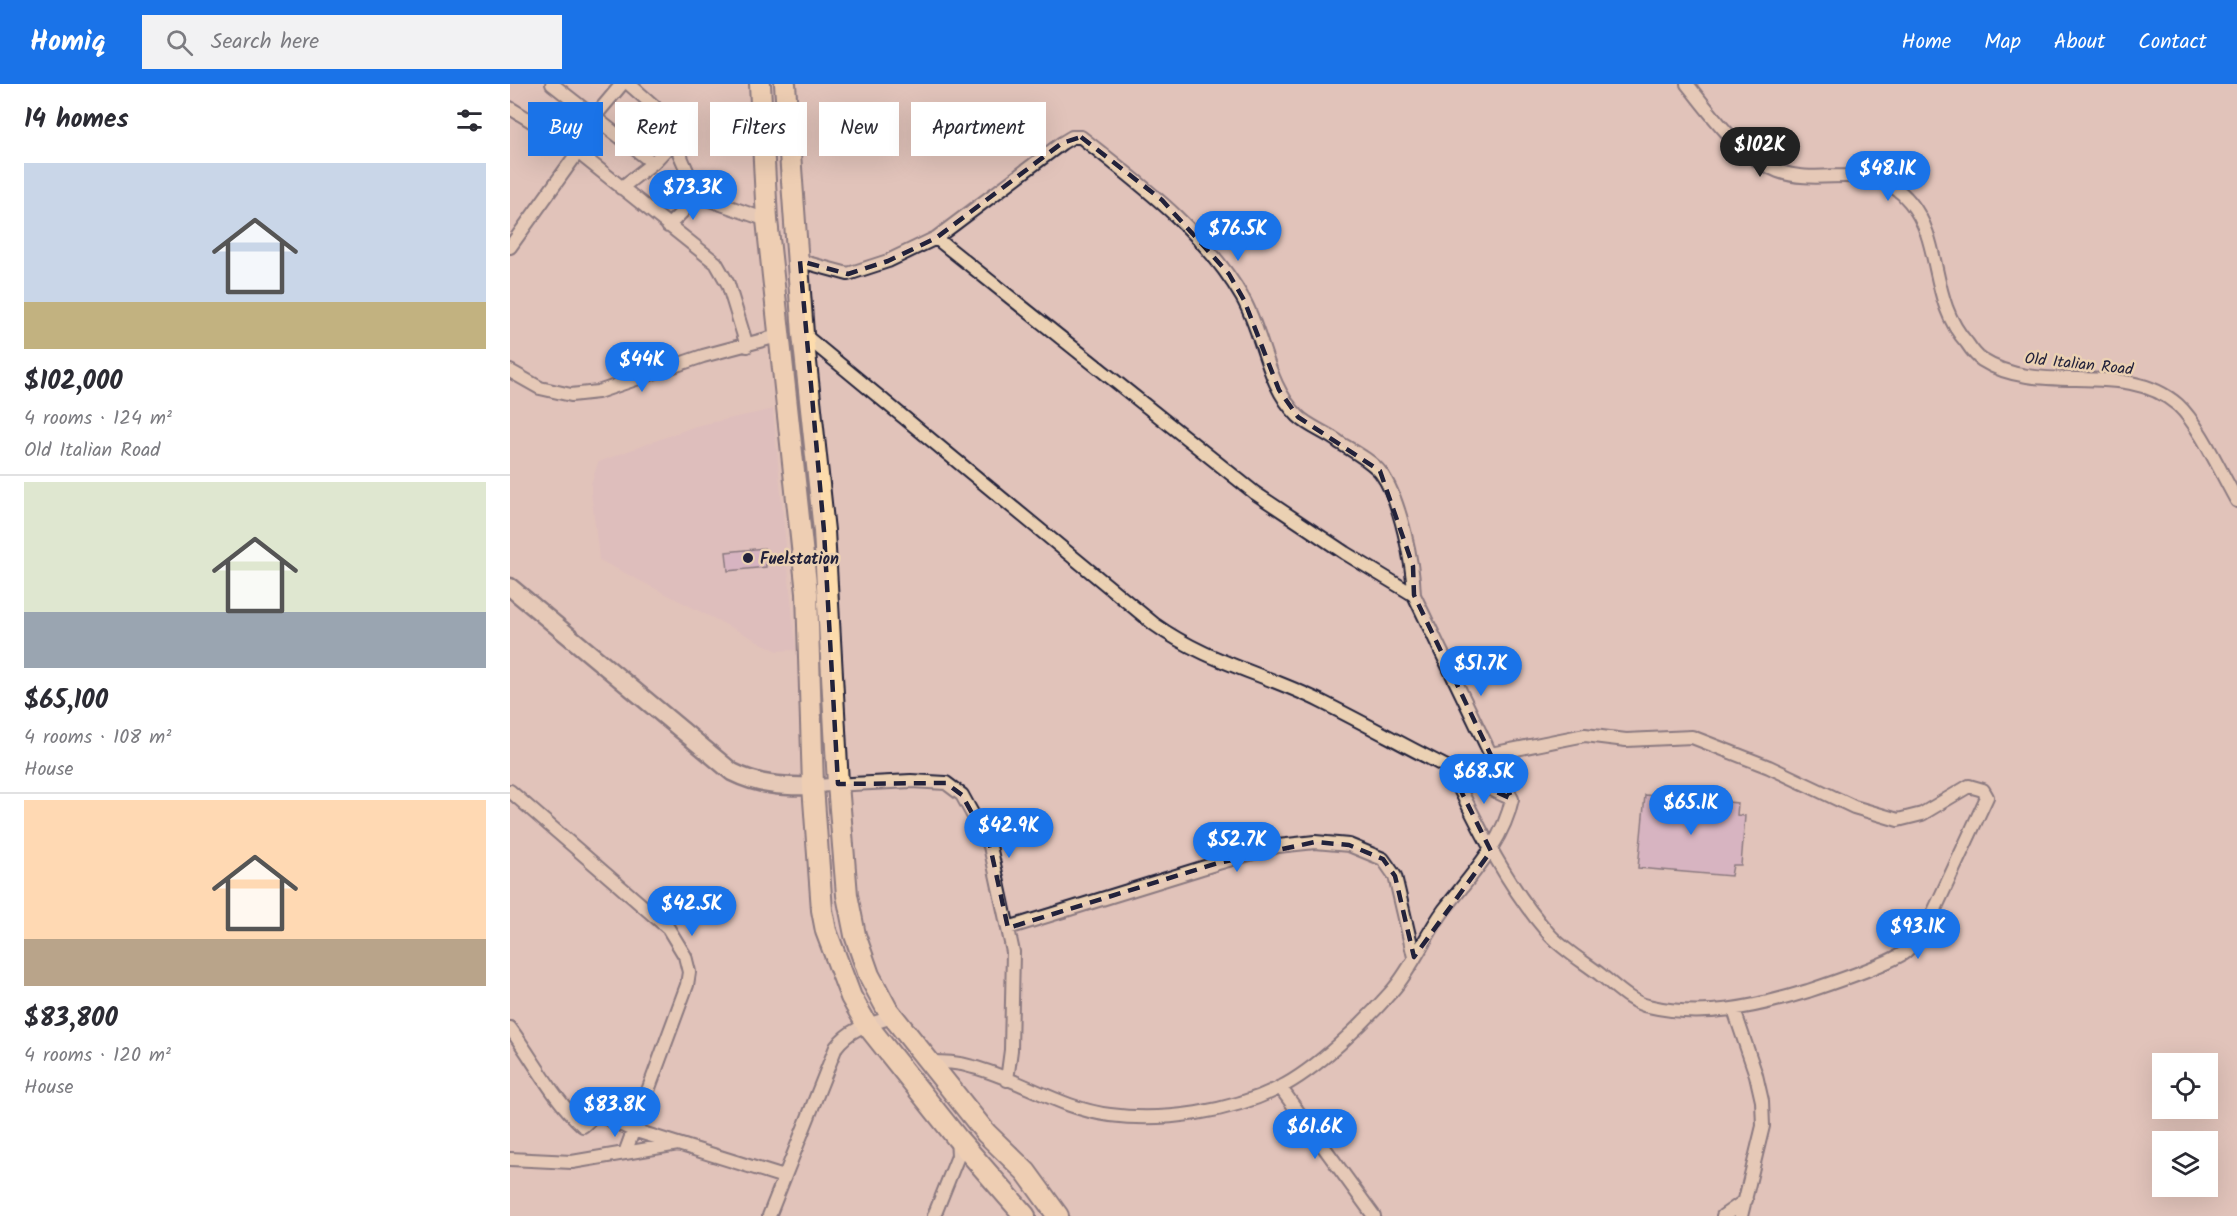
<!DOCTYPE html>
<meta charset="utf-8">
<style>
:root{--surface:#fff;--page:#f2f2f3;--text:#2b2b33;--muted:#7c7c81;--line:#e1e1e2;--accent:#1a73e8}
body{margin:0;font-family:Kalam,sans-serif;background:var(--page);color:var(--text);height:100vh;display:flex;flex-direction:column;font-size:22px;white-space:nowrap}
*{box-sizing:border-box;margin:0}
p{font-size:20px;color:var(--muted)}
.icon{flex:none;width:33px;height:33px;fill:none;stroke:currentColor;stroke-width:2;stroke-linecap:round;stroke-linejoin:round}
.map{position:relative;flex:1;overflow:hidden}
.drawer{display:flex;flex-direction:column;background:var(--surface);width:510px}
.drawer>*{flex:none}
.hud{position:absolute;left:18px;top:18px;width:570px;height:54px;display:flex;gap:12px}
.fabs{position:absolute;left:1642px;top:969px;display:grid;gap:12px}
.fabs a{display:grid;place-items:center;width:66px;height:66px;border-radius:0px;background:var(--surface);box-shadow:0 6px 24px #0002;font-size:30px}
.price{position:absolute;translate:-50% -51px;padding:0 14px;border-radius:21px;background:var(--accent);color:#fff;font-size:20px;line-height:39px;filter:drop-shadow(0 2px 3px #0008)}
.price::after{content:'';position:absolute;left:50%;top:36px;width:18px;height:14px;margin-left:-9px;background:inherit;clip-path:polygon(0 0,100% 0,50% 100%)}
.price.on{background:#222;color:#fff}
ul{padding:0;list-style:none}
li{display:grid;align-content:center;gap:12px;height:318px;padding:0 24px}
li+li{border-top:2px solid var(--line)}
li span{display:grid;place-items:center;height:186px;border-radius:0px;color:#555}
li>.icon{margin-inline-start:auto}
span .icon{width:108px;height:108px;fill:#fffc;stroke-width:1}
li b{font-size:26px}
h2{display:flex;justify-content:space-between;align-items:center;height:72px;padding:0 24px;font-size:26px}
.chip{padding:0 21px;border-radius:0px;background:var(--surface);box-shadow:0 6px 24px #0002;font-size:21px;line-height:54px}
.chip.on{background:var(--accent);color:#fff}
header{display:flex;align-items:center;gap:36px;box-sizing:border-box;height:84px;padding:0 30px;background:var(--accent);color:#fff}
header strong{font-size:28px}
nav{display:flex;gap:33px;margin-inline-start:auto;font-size:21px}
.search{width:420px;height:54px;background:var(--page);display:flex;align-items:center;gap:15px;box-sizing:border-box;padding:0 21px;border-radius:0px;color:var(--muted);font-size:22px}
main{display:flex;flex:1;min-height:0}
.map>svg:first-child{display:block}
.built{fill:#dab9be}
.building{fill:#cba3c9;stroke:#22223b;stroke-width:1.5}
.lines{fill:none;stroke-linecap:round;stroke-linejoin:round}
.street-casing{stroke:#22223b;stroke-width:16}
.secondary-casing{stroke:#22223b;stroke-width:21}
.primary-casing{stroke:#22223b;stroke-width:24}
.street{stroke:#ebd1b3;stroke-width:12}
.secondary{stroke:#ebd1b3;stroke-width:16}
.primary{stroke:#fddcac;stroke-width:20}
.marked{fill:none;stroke:#22223b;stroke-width:4.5;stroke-dasharray:12 8;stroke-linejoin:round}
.poi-dot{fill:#22223b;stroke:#ebd1b3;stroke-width:2}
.labels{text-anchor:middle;stroke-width:5;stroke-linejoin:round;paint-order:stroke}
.street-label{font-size:16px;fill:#22223b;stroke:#ebd1b3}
.poi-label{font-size:16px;font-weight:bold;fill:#22223b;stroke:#ebd1b3;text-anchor:start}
</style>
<header>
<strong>Homiq</strong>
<div class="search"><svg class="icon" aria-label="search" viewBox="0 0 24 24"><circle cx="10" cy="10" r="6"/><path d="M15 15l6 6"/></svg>Search here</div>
<nav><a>Home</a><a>Map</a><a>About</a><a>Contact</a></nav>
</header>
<main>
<section class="drawer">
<h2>14 homes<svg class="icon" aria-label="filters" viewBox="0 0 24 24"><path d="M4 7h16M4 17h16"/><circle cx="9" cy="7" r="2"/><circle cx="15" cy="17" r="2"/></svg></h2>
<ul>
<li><span style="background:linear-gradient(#c9d6e8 75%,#c2b280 0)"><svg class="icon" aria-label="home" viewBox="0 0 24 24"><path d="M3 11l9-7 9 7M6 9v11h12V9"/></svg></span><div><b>$102,000</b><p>4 rooms · 124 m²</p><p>Old Italian Road</p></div></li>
<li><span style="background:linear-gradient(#dfe7d0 70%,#9aa5b1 0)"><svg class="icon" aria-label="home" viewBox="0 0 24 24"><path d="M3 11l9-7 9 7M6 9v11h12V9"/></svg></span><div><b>$65,100</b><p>4 rooms · 108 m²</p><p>House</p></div></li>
<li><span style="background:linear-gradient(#ffd9b3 75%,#b9a48a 0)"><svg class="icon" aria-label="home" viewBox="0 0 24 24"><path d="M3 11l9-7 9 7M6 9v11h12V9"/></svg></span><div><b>$83,800</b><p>4 rooms · 120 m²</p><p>House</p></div></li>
</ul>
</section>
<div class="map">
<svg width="1727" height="1132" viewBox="0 0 1727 1132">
<rect width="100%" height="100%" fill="#e1c3ba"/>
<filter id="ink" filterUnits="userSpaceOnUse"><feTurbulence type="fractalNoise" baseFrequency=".0167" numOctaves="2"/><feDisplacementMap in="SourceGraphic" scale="12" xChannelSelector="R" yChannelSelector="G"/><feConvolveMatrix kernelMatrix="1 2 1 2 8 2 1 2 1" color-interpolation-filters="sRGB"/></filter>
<g filter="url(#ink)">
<path class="built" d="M 263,325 L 286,566 L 267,567 L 89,476 L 81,409 L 81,399 L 88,378 L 185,342 Z"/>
<path class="building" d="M 254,464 L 256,483 L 218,487 L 216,468 Z
M 1135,711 L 1228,719 L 1227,731 L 1235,732 L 1231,781 L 1223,781 L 1221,792 L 1128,784 Z"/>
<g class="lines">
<defs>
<path id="street" d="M 42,0 L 143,79
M 119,0 L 144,22 L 160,48 L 188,112 L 257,136
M 1177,0 C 1202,31 1230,72 1268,87 C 1313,104 1364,73 1400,118 C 1433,158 1419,217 1457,259 C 1461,265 1466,272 1472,276 C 1531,314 1614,274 1668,321 C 1689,340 1712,391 1727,417
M 0,24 L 55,58 L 206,179 L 218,200 L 237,262
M 55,58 L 85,32 L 112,0
M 111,104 L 143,79 L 164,57
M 158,142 L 188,112
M 426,154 L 552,59 L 562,53 L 571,53 C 630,100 694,147 732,213 C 754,250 756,301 788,332 C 799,343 818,349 830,359 C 843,367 862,377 871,389 C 890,415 903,479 904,511
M 0,163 L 68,68
M 290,177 L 338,190 L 378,177 L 426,154 L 745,409 L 835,469 L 904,511 L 1002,715 C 993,759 960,792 934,826 C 915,852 903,883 882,907 C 855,938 806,986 769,1004 C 720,1028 654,1038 600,1031 C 551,1025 510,995 463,983 C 448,978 434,978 418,978
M 293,250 L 644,540 C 697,578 753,589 810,617 C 874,649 936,685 1002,715
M 0,287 L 30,304 L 61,311 L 88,308 L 193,272 L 268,252
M 941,687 C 969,744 997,802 1039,850 C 1053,866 1076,879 1092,892 C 1105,902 1122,919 1138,922 C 1192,935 1246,923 1298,907 C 1319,900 1379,880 1395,868 C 1406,859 1413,848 1420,836 L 1477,713 L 1473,706 L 1459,702 L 1412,730 L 1388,736 L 1344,723 L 1259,683 L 1182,653 L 1116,656 L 1075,651 L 981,670
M 303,702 L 401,697 L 436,699 L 452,711 L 480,762 L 503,868 L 501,966 L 497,996
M 0,707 L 158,844 L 175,872 L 179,888 L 177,901 L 115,1069
M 498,844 L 708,779 L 768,762 L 805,758 L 839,761 L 873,775 L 885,792 L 904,873
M 1224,926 L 1246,991 L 1252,1017 L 1253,1042 L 1231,1132
M 0,944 C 25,978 42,1014 73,1042 L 87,1030 L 123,1046 L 274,1093
M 770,1003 L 864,1132
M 0,1075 L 62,1078 L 168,1060
M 259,1132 L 326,963 C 341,943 361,940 383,933
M 424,1132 L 448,1072 L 447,1054
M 1213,1132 L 1236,1116"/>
<path id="secondary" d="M 0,503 L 222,688 C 248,701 273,703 303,702"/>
<path id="primary" d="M 250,0 L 257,136 L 297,509 L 303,702 L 312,826 L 316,847 L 341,913 L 357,941 L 447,1054 L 515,1132
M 275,0 L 293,250 L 314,447 L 328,700 L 337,811 L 345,851 L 359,891 L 377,925 L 476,1049 L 516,1088 L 548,1132"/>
</defs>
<use href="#street" class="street-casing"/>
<use href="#secondary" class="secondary-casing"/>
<use href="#primary" class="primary-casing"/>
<use href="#street" class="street"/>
<use href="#secondary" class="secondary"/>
<use href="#primary" class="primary"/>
</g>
</g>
<path d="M0 0H1727V1132H0ZM 571,53 L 652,116 L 719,190 L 734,216 L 769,306 L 788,333 L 870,387 L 903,482 L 904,511 L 1002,715 L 941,687 L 981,767 L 904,873 L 885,792 L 873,775 L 839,761 L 805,758 L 708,779 L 498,844 L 480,762 L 452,711 L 436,699 L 328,700 L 314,447 L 290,177 L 338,190 L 378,177 L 426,154 L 552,59 Z" fill="#e1c3ba" fill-opacity=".55" fill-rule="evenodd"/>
<path class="marked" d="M 571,53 L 652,116 L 719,190 L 734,216 L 769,306 L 788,333 L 870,387 L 903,482 L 904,511 L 1002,715 L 941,687 L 981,767 L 904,873 L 885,792 L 873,775 L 839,761 L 805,758 L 708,779 L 498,844 L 480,762 L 452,711 L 436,699 L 328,700 L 314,447 L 290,177 L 338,190 L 378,177 L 426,154 L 552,59 Z"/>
<circle class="poi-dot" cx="238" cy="474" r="6"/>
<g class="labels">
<g class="street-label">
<text transform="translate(1569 279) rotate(6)" y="6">Old Italian Road</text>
</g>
<g class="poi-label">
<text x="250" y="480">Fuelstation</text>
</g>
</g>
</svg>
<div class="fabs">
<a><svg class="icon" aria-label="locate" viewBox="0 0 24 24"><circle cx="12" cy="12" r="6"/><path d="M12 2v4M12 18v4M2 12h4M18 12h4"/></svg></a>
<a><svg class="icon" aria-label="layers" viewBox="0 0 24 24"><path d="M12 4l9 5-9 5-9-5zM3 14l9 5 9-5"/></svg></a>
</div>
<b class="price on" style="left:1250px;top:94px">$102K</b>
<b class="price" style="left:1378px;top:118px">$48.1K</b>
<b class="price" style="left:183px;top:137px">$73.3K</b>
<b class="price" style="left:728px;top:178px">$76.5K</b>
<b class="price" style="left:132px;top:309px">$44K</b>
<b class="price" style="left:971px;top:613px">$51.7K</b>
<b class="price" style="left:974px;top:721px">$68.5K</b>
<b class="price" style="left:1181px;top:752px">$65.1K</b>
<b class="price" style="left:499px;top:775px">$42.9K</b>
<b class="price" style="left:727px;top:789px">$52.7K</b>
<b class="price" style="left:182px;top:853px">$42.5K</b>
<b class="price" style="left:1408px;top:876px">$93.1K</b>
<b class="price" style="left:105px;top:1054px">$83.8K</b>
<b class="price" style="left:805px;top:1076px">$61.6K</b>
<div class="hud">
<a class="chip on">Buy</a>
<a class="chip">Rent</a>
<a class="chip">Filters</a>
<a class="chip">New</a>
<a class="chip">Apartment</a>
</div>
</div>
</main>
